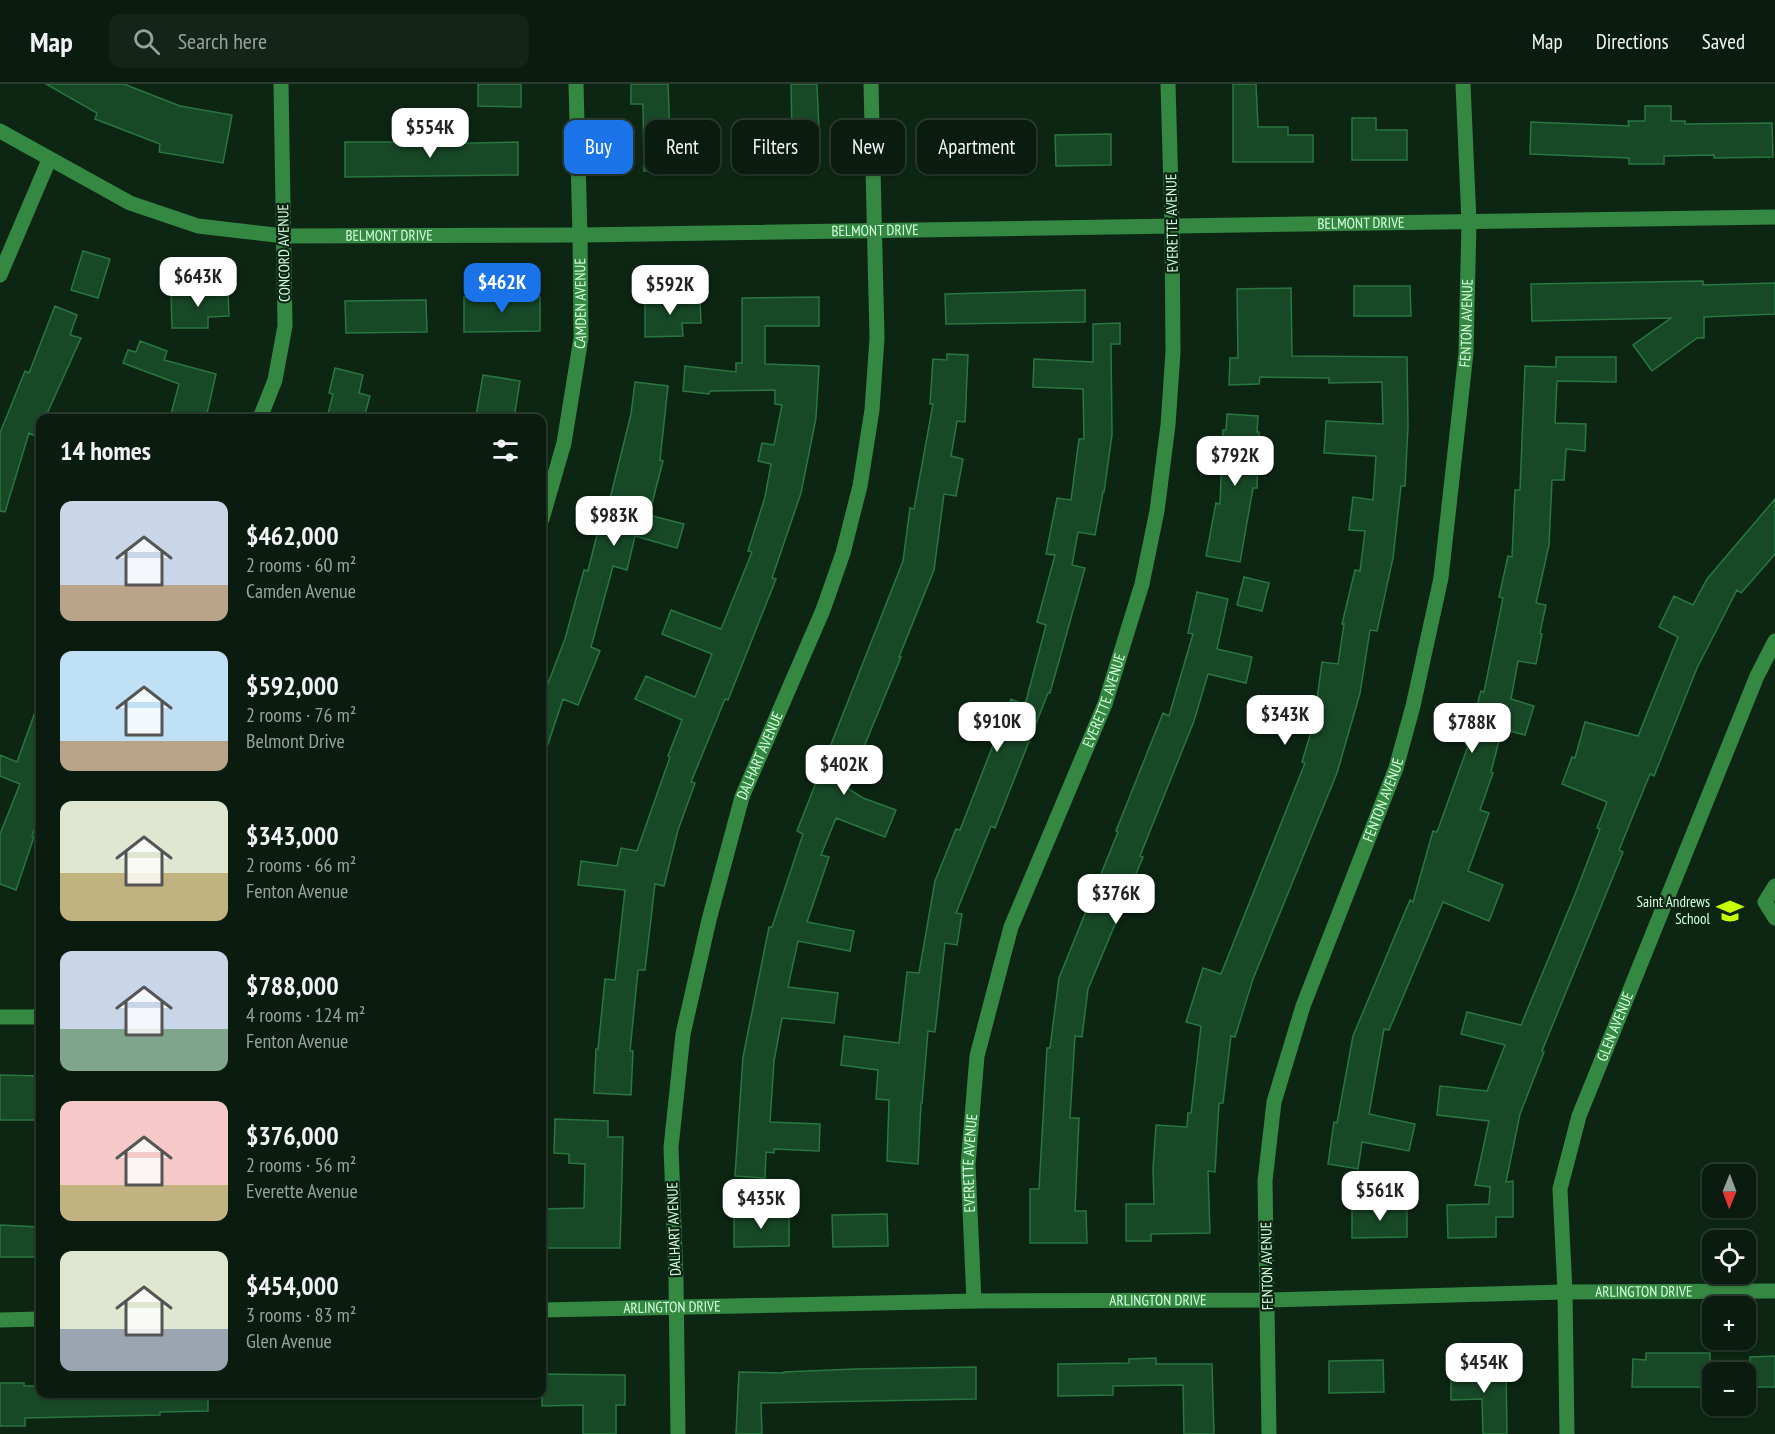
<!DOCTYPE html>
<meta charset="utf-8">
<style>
:root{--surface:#0a1c0f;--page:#132518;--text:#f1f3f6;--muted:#99a19e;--line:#2a3a2f;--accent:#1a73e8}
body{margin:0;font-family:"PT Sans Narrow",sans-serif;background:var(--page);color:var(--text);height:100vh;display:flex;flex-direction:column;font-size:22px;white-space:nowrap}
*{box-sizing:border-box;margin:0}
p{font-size:20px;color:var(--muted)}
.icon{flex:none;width:33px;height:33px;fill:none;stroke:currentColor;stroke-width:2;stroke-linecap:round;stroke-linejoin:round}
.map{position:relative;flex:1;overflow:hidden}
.details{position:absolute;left:36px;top:330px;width:510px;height:984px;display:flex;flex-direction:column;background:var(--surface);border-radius:12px;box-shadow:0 2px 4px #0004,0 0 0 2px var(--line)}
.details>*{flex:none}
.top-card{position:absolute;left:564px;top:36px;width:570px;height:54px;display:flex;gap:12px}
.needle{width:39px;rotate:181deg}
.controls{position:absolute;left:1702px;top:1080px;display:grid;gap:12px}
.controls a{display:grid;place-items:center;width:54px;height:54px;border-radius:12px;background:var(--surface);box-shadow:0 2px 4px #0004,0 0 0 2px var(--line);font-size:30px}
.price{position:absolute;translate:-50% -51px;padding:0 14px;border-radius:12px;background:#fff;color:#222;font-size:20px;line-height:39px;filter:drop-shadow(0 2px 3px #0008)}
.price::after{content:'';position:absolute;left:50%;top:36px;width:18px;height:14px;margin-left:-9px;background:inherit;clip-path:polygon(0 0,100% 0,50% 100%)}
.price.selected{background:var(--accent);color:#fff}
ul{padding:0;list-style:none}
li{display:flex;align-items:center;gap:18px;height:150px;padding:0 24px}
li span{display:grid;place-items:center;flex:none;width:168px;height:120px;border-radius:12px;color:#555}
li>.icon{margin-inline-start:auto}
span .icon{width:72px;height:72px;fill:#fffc;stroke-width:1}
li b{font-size:26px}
h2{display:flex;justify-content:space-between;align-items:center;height:72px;padding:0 24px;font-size:26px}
.tag{padding:0 21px;border-radius:12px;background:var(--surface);box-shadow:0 2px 4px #0004,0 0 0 2px var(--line);font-size:21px;line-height:54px}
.tag.selected{background:var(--accent);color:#fff}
header{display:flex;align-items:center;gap:36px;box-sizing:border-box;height:84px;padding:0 30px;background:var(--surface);border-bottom:2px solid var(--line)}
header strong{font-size:28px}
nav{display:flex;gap:33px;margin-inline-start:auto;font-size:21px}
.search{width:420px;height:54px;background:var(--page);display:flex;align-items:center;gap:15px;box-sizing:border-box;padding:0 21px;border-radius:12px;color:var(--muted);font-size:22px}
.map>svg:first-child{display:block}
.building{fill:#184927;stroke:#297640;stroke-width:1.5}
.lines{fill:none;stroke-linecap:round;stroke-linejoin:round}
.minor{stroke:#358842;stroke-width:15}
.labels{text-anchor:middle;stroke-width:4.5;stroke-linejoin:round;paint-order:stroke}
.street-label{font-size:15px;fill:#d3ffdd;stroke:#0d2614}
.poi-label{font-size:15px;fill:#d3ffdd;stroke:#0d2614;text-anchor:end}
</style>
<header>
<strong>Map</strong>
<div class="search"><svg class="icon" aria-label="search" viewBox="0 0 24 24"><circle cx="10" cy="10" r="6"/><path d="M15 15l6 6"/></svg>Search here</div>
<nav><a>Map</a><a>Directions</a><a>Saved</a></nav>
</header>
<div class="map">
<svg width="1775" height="1350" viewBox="0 0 1775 1350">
<rect width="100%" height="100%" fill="#0d2614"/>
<path class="building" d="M 46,0 L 124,0 L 180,22 L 232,31 L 223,79 L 159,68 L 160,60 L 95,35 L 97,29 Z
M 478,0 L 521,0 L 521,23 L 478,22 Z
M 631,0 L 668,0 L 670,52 L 692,52 L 692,87 L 644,87 L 643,20 L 631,20 Z
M 791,0 L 817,0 L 819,46 L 811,46 L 811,84 L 755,85 L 755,55 L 792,55 Z
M 1233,0 L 1256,0 L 1258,43 L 1288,43 L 1288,51 L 1313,51 L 1313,78 L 1233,78 Z
M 1645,22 L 1671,22 L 1671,37 L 1685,37 L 1685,40 L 1772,39 L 1773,73 L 1714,74 L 1714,71 L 1664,72 L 1664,80 L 1629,80 L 1629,74 L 1530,70 L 1531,38 L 1629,42 L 1628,37 L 1645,37 Z
M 1352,34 L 1376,34 L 1376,46 L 1407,46 L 1407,76 L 1352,76 Z
M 1111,50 L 1111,81 L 1056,82 L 1055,51 Z
M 401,52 L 424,52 L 424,60 L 518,58 L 518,91 L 345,93 L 345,58 L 401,58 Z
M 934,55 L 1010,55 L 1010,86 L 935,86 Z
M 83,167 L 110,175 L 98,214 L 71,206 Z
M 1703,197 L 1703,201 L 1775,199 L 1775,230 L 1704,233 L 1704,254 L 1697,254 L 1652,287 L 1633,261 L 1671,234 L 1532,237 L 1531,200 Z
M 1354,202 L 1410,202 L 1411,232 L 1354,232 Z
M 1291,204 L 1292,272 L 1407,273 L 1408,343 L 1405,402 L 1401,402 L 1393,474 L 1377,547 L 1370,546 L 1360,609 L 1337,689 L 1253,895 L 1235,953 L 1231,952 L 1223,1019 L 1219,1019 L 1215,1088 L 1208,1087 L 1210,1149 L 1151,1150 L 1151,1157 L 1126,1157 L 1126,1120 L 1154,1120 L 1153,1085 L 1156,1041 L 1187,1043 L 1188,1029 L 1191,1029 L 1201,942 L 1186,938 L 1203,884 L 1221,890 L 1305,679 L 1302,678 L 1314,638 L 1322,578 L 1338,580 L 1344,540 L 1342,540 L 1355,486 L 1360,487 L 1365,447 L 1349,446 L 1353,413 L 1373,416 L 1376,372 L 1324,369 L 1326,337 L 1383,340 L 1382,298 L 1329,299 L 1329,294 L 1260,293 L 1259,300 L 1229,301 L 1230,274 L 1238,274 L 1237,205 Z
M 1085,206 L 1085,238 L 946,240 L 945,210 Z
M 228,207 L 229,232 L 208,233 L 208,244 L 172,244 L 171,208 Z
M 464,213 L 540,213 L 540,247 L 464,248 Z
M 819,213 L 819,242 L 765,242 L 765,280 L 819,282 L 816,334 L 801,409 L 772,494 L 776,495 L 728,616 L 725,615 L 691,698 L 695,699 L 678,746 L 664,802 L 655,800 L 645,886 L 638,886 L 630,967 L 633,967 L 631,1011 L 594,1009 L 596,965 L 598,965 L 605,895 L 615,896 L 625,806 L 578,801 L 581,777 L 617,782 L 621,764 L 637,767 L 670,673 L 668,672 L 682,636 L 635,615 L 646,592 L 695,613 L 712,570 L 662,550 L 671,526 L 721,545 L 752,468 L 748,467 L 765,413 L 771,380 L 758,377 L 762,359 L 774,361 L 782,321 L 775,320 L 775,306 L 710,307 L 709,310 L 683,307 L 685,282 L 736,288 L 736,279 L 742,279 L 742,214 Z
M 645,215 L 700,215 L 701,239 L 682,239 L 683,252 L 645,253 Z
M 426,216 L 427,248 L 346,249 L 345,217 Z
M 55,222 L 77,231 L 70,251 L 81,254 L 45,334 L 40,334 L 40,347 L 38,353 L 29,349 L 5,428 L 0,427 L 0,349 L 25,287 L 29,289 Z
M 1120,239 L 1120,260 L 1111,260 L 1112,351 L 1104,408 L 1103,408 L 1095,451 L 1078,448 L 1072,481 L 1085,484 L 1050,609 L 1048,609 L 995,744 L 991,742 L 956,829 L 962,830 L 957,861 L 945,859 L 935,948 L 928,947 L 922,1019 L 921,1019 L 918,1080 L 887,1077 L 889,1016 L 876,1015 L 878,986 L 841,981 L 844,952 L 899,959 L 907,888 L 919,889 L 935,797 L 956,745 L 960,746 L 1011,615 L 1025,621 L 1046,541 L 1037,538 L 1055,471 L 1046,470 L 1057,414 L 1071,416 L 1079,355 L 1084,355 L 1083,305 L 1033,303 L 1034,275 L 1093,278 L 1093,240 Z
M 140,257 L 167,267 L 164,276 L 216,290 L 206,334 L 170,334 L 179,300 L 123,279 L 128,266 L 136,268 Z
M 947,270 L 968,271 L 965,338 L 957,337 L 951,372 L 963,375 L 956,412 L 944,410 L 934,486 L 899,573 L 901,573 L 847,704 L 863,714 L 896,726 L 885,753 L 836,734 L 821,771 L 829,773 L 807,838 L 854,847 L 850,867 L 798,857 L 788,903 L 838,909 L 834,939 L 782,934 L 774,977 L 770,1038 L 820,1040 L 819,1067 L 774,1065 L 774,1069 L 766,1068 L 765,1094 L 735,1092 L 743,973 L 769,843 L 772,843 L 803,750 L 797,747 L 903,477 L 910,424 L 914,425 L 933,320 L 930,320 L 933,275 L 947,276 Z
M 1556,273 L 1616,273 L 1616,298 L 1557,297 L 1555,339 L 1586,340 L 1585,367 L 1566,365 L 1564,396 L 1552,396 L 1549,461 L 1536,519 L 1546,521 L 1540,549 L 1542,550 L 1536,580 L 1518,577 L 1511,615 L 1534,622 L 1525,651 L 1502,645 L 1491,688 L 1493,689 L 1480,726 L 1489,729 L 1468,787 L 1503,801 L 1489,837 L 1443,818 L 1389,946 L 1384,945 L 1369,1030 L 1415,1040 L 1409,1067 L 1362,1058 L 1358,1085 L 1328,1080 L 1334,1038 L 1337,1039 L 1353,952 L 1410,816 L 1413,818 L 1433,747 L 1437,748 L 1468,662 L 1466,661 L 1481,607 L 1484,608 L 1503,514 L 1499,513 L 1508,472 L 1512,473 L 1515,406 L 1520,406 L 1525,282 L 1556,283 Z
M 335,284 L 363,291 L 359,309 L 370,312 L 364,334 L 327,334 L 333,310 L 329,309 Z
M 483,291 L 520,297 L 514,334 L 493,334 L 476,332 Z
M 635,298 L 668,302 L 660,376 L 663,377 L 649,431 L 684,440 L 677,464 L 635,452 L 627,486 L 613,482 L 591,563 L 600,567 L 578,621 L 563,615 L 545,669 L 542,668 L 542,615 L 565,555 L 584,486 L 588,487 L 602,430 L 606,431 L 631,330 Z
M 1227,330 L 1258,332 L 1257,348 L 1259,348 L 1257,404 L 1253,404 L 1240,478 L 1206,472 L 1216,419 L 1220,420 L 1223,346 L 1226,346 Z
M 1775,415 L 1775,470 L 1741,509 L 1737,506 L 1697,584 L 1654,692 L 1650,690 L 1619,766 L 1623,768 L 1542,967 L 1544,968 L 1520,1030 L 1506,1098 L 1513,1097 L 1513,1133 L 1496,1133 L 1496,1153 L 1448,1154 L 1447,1121 L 1489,1120 L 1490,1103 L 1475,1101 L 1489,1037 L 1437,1031 L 1440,1002 L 1487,1007 L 1505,961 L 1461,950 L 1467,928 L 1521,941 L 1576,808 L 1600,745 L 1597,744 L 1607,718 L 1562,700 L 1572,673 L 1575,674 L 1585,638 L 1638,652 L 1678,553 L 1659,543 L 1674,512 L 1693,521 L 1707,495 Z
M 1244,493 L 1269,499 L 1262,527 L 1237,521 Z
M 1197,508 L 1228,515 L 1217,565 L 1252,573 L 1246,599 L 1208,590 L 1194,637 L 1140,772 L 1143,773 L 1088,905 L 1082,953 L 1075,952 L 1070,1034 L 1079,1034 L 1075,1127 L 1086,1127 L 1087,1159 L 1030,1159 L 1030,1105 L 1039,1105 L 1047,964 L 1050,964 L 1059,894 L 1118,748 L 1116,747 L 1163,629 L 1169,632 L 1193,550 L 1188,549 Z
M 38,620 L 40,620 L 40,729 L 32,752 L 34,753 L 16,806 L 0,800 L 0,750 L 20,700 L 0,692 L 0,671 L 17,678 Z
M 0,991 L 40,992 L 40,1036 L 0,1036 Z
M 555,1035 L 608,1037 L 608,1053 L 623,1053 L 620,1164 L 542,1164 L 542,1125 L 584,1124 L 585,1080 L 569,1079 L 569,1070 L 554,1069 Z
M 1407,1121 L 1407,1153 L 1352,1154 L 1352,1122 Z
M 789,1130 L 789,1162 L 734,1163 L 734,1131 Z
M 887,1130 L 888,1162 L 833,1163 L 832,1131 Z
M 0,1141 L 40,1143 L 40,1173 L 0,1173 Z
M 1646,1269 L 1710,1269 L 1710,1303 L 1632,1303 L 1633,1275 L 1646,1276 Z
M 1775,1272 L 1775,1303 L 1750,1303 L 1750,1273 Z
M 1156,1274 L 1156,1280 L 1212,1280 L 1214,1350 L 1184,1350 L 1183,1301 L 1113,1302 L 1113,1311 L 1058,1312 L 1058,1280 L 1129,1279 L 1129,1275 Z
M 1383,1276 L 1384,1308 L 1329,1309 L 1329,1277 Z
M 976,1283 L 976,1315 L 761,1319 L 762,1350 L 736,1350 L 739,1288 L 784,1289 L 784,1288 L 855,1285 Z
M 1506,1283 L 1507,1350 L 1483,1350 L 1482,1315 L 1451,1316 L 1451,1284 Z
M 542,1290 L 625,1291 L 625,1321 L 616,1321 L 616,1350 L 583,1350 L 583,1321 L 542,1322 Z
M 0,1299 L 24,1299 L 24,1302 L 40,1302 L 40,1310 L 208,1310 L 208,1327 L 160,1328 L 160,1331 L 25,1334 L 25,1342 L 0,1342 Z"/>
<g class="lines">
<g class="minor">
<path id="s1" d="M 0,47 L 130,119 L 198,142 L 284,152 L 580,151 L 1775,133"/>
<path d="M 0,191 L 49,76"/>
<path d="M 260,334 L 275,296 L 285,242 L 281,0"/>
<path id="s2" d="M 542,435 L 564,359 L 581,254 L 580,151 L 576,0"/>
<path d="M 1775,802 L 1765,818 L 1775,834"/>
<path d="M 0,933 L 40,933"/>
<path id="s3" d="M 974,1217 L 968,1081 L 977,972 L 1011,843 L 1105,620 L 1142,500 L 1157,427 L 1168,341 L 1173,268 L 1172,141 L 1168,0"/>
<path id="s4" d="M 542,1226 L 974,1217 L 1268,1216 L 1565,1208 L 1775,1207"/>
<path d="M 0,1236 L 40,1235"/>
<path id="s5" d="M 678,1350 L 676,1196 L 671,1063 L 683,950 L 709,836 L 742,713 L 823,526 L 843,469 L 860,402 L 872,326 L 877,254 L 871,0"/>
<path id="s6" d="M 1269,1350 L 1265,1097 L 1274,1018 L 1303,922 L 1396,684 L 1413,622 L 1441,494 L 1466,269 L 1469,138 L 1463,0"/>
<path id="s7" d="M 1567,1350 L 1565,1208 L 1560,1105 L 1579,1032 L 1757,592 L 1775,557"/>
</g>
</g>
<defs>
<symbol id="school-bare" viewBox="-9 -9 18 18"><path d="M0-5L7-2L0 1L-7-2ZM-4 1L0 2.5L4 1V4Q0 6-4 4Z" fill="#c9fe00" stroke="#0d2614" stroke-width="2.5" paint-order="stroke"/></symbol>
</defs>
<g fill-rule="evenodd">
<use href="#school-bare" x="1711" y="808" width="38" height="38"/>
</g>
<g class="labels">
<g class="street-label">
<text transform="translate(1172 139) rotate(-91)" y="5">EVERETTE AVENUE</text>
<text dy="5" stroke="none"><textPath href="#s1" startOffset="1384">BELMONT DRIVE</textPath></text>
<text dy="5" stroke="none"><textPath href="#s1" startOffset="898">BELMONT DRIVE</textPath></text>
<text dy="5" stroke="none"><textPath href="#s1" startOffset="412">BELMONT DRIVE</textPath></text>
<text transform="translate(284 169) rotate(-91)" y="5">CONCORD AVENUE</text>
<text dy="5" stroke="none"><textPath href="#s2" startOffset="220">CAMDEN AVENUE</textPath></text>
<text dy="5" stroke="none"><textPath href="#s6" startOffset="1140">FENTON AVENUE</textPath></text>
<text dy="5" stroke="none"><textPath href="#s3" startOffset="624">EVERETTE AVENUE</textPath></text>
<text dy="5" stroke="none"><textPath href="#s5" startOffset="690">DALHART AVENUE</textPath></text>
<text dy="5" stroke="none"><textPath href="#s6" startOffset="654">FENTON AVENUE</textPath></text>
<text dy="5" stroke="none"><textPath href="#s7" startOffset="417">GLEN AVENUE</textPath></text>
<text dy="5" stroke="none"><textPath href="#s3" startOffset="138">EVERETTE AVENUE</textPath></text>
<text transform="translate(674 1145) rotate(-92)" y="5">DALHART AVENUE</text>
<text transform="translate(1267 1182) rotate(-91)" y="5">FENTON AVENUE</text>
<text dy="5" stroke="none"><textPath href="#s4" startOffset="1102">ARLINGTON DRIVE</textPath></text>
<text dy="5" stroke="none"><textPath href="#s4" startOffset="616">ARLINGTON DRIVE</textPath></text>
<text dy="5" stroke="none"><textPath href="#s4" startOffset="130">ARLINGTON DRIVE</textPath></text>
</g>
<g class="poi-label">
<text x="1710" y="823">Saint Andrews<tspan x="1710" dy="17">School</tspan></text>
</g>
</g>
</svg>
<div class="controls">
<a><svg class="needle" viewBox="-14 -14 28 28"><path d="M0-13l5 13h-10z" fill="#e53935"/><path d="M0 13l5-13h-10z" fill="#99a19e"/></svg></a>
<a><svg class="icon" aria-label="locate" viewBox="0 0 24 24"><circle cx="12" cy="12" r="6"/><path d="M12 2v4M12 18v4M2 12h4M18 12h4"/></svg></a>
<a>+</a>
<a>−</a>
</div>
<b class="price" style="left:430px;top:75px">$554K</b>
<b class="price" style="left:198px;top:224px">$643K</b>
<b class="price selected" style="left:502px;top:230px">$462K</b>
<b class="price" style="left:670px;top:232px">$592K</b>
<b class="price" style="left:1235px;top:403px">$792K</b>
<b class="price" style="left:614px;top:463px">$983K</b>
<b class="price" style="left:1285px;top:662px">$343K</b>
<b class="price" style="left:997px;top:669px">$910K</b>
<b class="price" style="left:1472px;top:670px">$788K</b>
<b class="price" style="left:844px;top:712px">$402K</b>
<b class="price" style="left:1116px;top:841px">$376K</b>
<b class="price" style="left:1380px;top:1138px">$561K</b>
<b class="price" style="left:761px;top:1146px">$435K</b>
<b class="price" style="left:1484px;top:1310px">$454K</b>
<div class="top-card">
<a class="tag selected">Buy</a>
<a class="tag">Rent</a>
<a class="tag">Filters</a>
<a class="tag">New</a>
<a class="tag">Apartment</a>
</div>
<section class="details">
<h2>14 homes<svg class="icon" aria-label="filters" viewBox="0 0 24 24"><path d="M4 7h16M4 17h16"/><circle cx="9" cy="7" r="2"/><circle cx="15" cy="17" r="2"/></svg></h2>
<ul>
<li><span style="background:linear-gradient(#c9d6e8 70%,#b9a48a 0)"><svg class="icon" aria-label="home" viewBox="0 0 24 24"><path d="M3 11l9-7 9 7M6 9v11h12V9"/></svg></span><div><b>$462,000</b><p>2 rooms · 60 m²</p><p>Camden Avenue</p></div></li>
<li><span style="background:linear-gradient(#bfe0f5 75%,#b9a48a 0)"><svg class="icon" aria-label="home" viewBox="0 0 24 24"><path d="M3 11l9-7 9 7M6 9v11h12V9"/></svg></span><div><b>$592,000</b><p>2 rooms · 76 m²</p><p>Belmont Drive</p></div></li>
<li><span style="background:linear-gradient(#dfe7d0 60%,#c2b280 0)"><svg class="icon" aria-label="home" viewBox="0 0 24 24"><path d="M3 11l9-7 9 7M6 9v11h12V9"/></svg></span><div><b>$343,000</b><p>2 rooms · 66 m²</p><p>Fenton Avenue</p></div></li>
<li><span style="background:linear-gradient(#c9d6e8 65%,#7fa58c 0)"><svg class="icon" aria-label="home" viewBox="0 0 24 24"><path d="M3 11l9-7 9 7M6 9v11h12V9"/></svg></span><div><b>$788,000</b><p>4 rooms · 124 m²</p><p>Fenton Avenue</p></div></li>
<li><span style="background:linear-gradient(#f6c9c9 70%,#c2b280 0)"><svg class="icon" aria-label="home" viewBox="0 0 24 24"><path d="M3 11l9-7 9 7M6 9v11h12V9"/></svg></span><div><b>$376,000</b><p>2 rooms · 56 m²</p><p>Everette Avenue</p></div></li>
<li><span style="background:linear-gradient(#dfe7d0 65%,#9aa5b1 0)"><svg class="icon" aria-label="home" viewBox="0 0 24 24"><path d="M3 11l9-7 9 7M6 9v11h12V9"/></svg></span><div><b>$454,000</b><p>3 rooms · 83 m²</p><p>Glen Avenue</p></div></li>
</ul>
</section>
</div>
